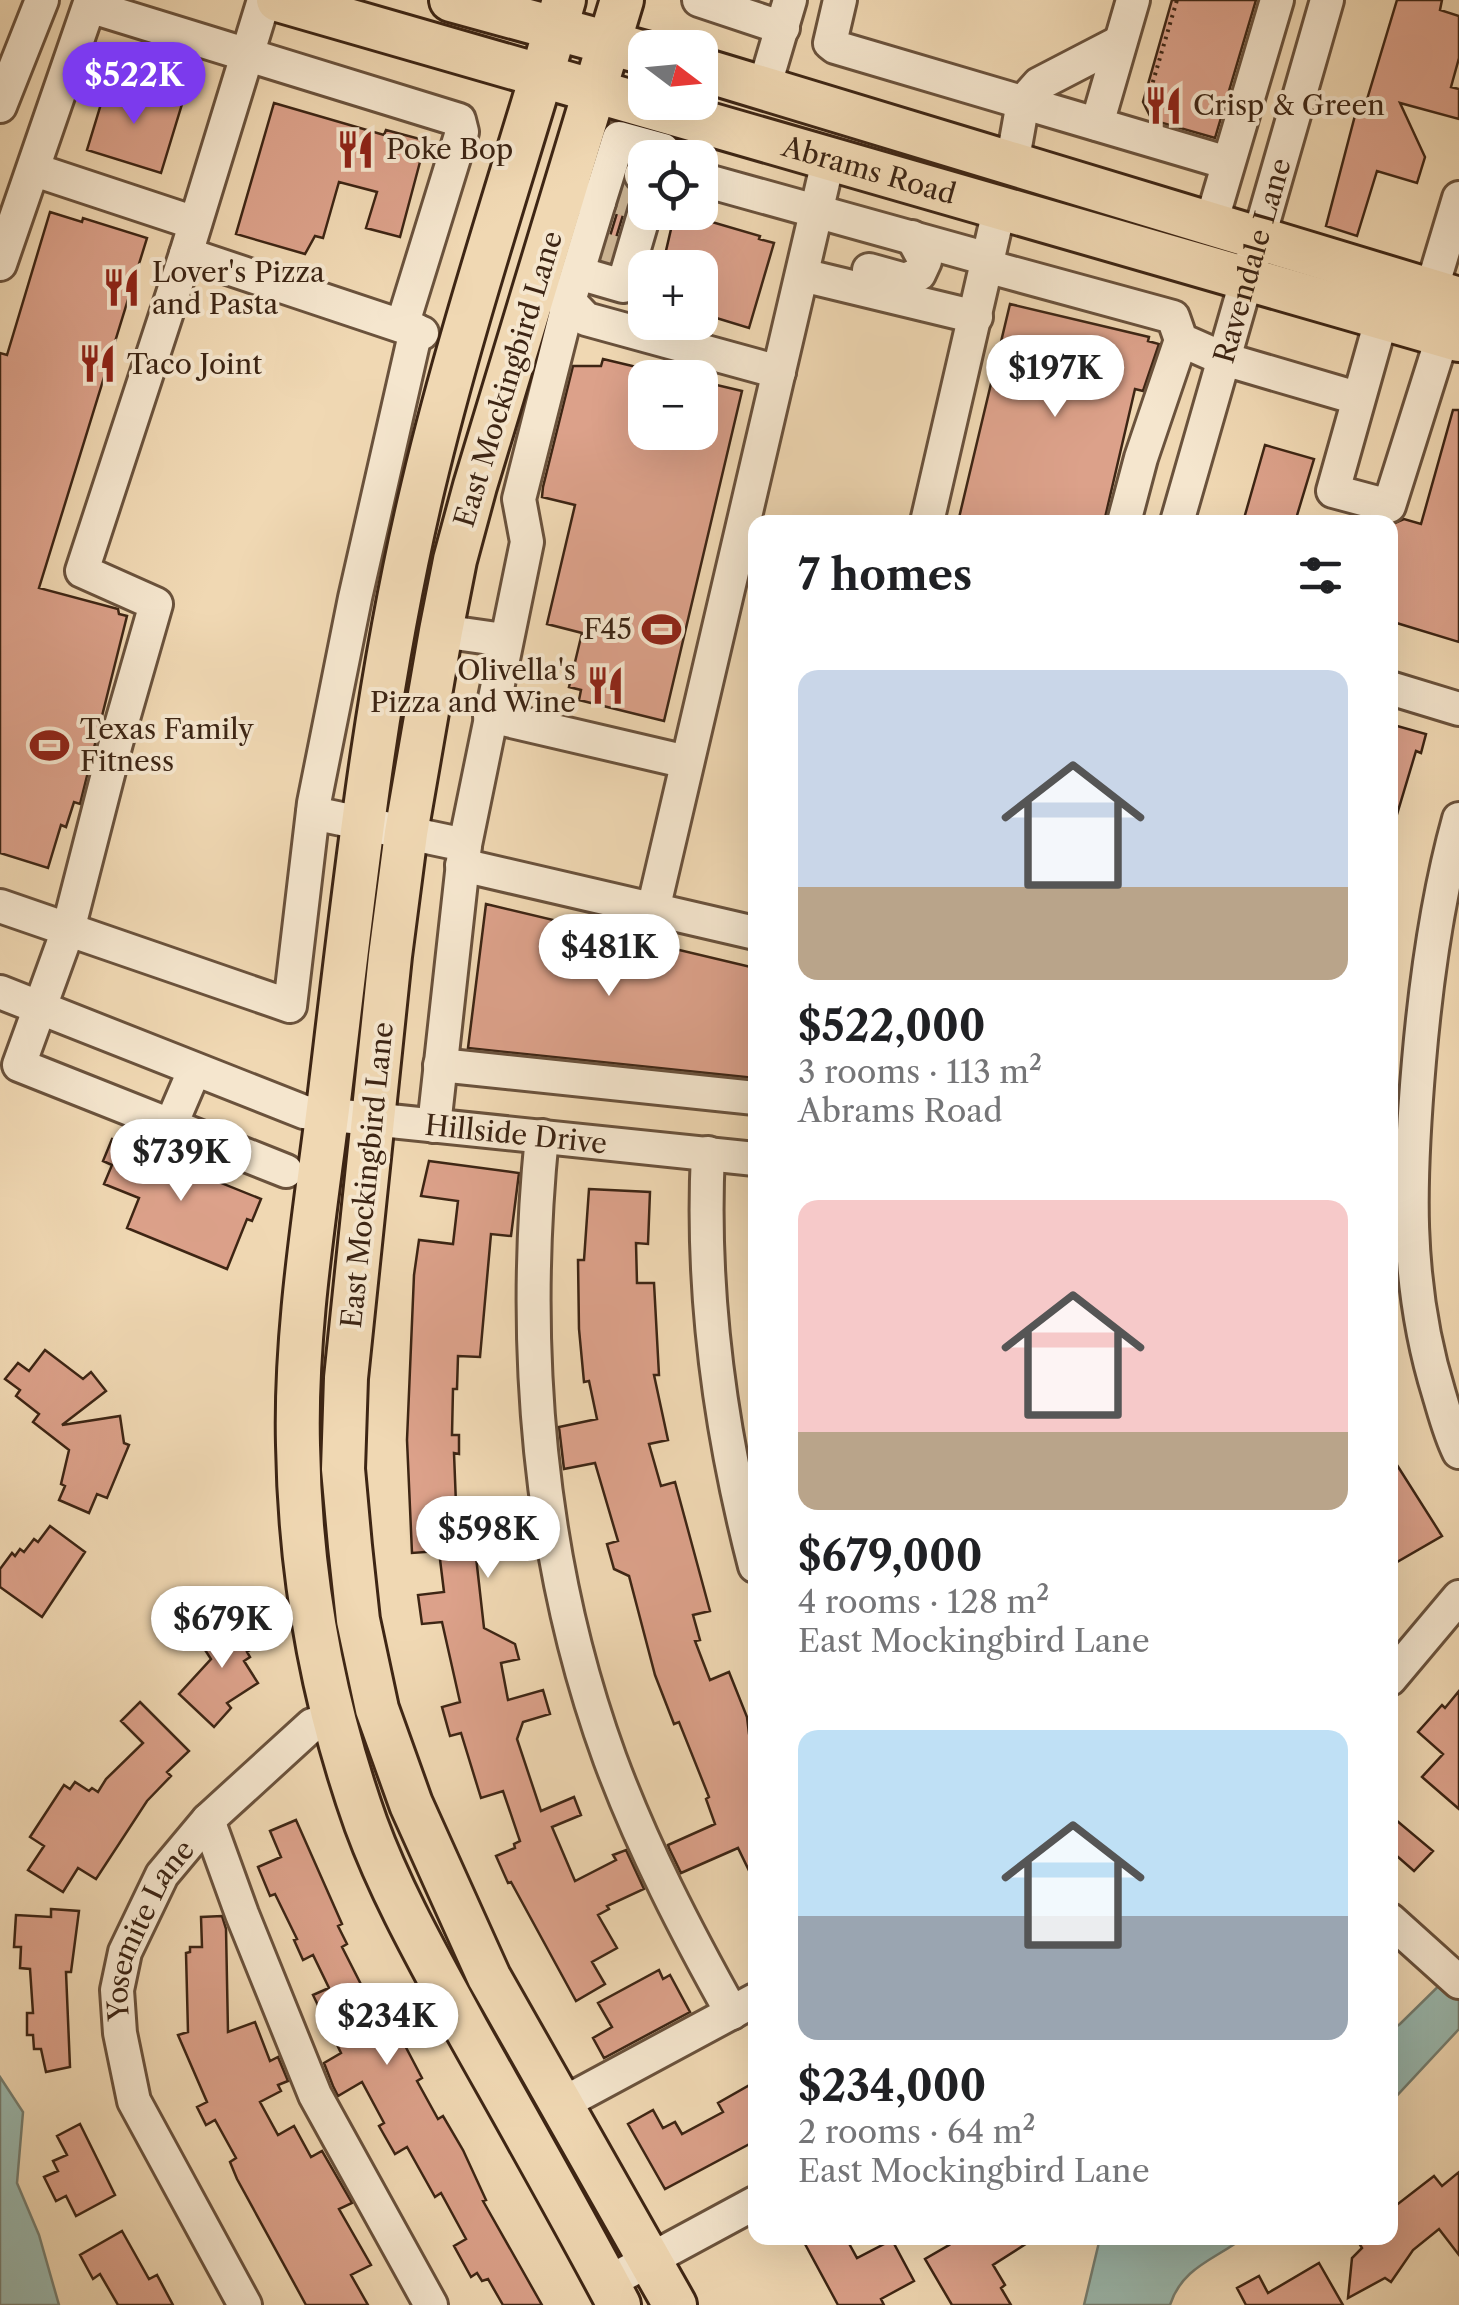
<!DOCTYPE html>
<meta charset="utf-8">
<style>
:root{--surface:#fff;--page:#f6f6f6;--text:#202124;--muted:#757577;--accent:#7c3aed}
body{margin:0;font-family:"Libre Caslon Text",serif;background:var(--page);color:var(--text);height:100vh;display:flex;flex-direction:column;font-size:38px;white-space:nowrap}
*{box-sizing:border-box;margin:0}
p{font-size:32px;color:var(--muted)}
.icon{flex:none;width:55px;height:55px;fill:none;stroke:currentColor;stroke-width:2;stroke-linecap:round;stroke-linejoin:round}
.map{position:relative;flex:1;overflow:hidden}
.drawer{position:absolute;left:748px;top:515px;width:650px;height:1730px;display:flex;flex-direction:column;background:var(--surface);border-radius:20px;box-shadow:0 10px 40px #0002}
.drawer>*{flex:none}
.needle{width:65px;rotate:106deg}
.tools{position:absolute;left:628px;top:30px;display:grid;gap:20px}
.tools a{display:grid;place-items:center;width:90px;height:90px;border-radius:20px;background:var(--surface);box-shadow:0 10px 40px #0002;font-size:50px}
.price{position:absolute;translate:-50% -85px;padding:0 22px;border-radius:35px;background:#fff;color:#222;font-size:32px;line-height:65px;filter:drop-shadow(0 2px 5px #0008)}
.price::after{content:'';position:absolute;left:50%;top:60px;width:30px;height:22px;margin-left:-15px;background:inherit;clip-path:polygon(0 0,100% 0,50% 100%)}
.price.selected{background:var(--accent);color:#fff}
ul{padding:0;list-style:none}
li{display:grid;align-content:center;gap:20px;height:530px;padding:0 50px}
li span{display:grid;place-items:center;height:310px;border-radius:20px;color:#555}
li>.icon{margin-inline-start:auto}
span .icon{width:180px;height:180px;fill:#fffc;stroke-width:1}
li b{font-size:42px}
h2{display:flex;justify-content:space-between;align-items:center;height:120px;padding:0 50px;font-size:42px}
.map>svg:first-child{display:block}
.water{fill:#9ab9af;stroke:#757e71;stroke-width:2.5}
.building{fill:#dca18a;stroke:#3d2514;stroke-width:2.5}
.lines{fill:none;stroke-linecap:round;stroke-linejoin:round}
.minor-tunnel{stroke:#ccb493;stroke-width:32;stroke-dasharray:32 16;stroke-linecap:butt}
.minor-casing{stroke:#6a523c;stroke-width:38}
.major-casing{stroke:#3d2514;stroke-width:48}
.path{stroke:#3d2514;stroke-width:4;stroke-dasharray:2.5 5;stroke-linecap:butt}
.minor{stroke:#f5e6ce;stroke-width:32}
.major{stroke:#f0d8b3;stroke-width:42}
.labels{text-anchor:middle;stroke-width:8;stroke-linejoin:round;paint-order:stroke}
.poi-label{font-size:28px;fill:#3d2514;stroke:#f5e6ce;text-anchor:start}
.street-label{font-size:28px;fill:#3d2514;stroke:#f5e6ce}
</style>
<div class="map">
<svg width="1459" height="2305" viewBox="0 0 1459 2305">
<rect width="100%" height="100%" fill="#f0d8b3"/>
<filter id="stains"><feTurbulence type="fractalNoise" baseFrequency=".002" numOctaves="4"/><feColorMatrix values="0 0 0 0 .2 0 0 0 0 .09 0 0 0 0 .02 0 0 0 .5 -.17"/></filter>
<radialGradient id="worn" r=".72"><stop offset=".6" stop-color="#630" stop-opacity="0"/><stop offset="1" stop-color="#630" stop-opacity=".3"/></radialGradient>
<path class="water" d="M 1459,1966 L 1459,2029 L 1390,2103 L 1390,2031 L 1400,2024 Z
M 0,2077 L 23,2112 L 17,2183 L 39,2235 L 59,2305 L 0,2305 Z
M 1100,2238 L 1243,2238 C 1216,2259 1182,2267 1170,2305 L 1084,2305 Z"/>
<path class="building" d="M 1172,0 L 1256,0 L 1215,138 L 1152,120 L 1143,102 Z
M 1397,0 L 1442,0 L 1440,10 L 1459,16 L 1459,58 L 1451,87 L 1459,89 L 1459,119 L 1400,103 L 1425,157 L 1417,183 L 1377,171 L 1357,236 L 1326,226 L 1358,104 L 1365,106 Z
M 108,81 L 182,104 L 161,173 L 87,150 Z
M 274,103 L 384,135 L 386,130 L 420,139 L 424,147 L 400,237 L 366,228 L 377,192 L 339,182 L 323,238 L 315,236 L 305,254 L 236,234 Z
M 625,187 L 635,194 L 626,205 L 609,261 L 603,259 Z
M 50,212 L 82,222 L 83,218 L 147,238 L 39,588 L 118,609 L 119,614 L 127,616 L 80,804 L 74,802 L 66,827 L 61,825 L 48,868 L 0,853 L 0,353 L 7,355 Z
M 675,212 L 704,216 L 705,220 L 760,236 L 759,239 L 774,243 L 749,328 L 700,313 L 700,268 L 662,268 Z
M 1010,304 L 1149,337 L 1148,341 L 1159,344 L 1143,391 L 1135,389 L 1104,522 L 958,522 Z
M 603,359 L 645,369 L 645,432 L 700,432 L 700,381 L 742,391 L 664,721 L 579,700 L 581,690 L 569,687 L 582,633 L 547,624 L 575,505 L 542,497 L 543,487 L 573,366 L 601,366 Z
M 1453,410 L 1459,410 L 1459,642 L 1390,621 L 1390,525 L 1404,519 L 1421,524 Z
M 1265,445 L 1314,459 L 1295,522 L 1243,522 Z
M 1390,724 L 1426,734 L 1421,753 L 1416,751 L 1395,821 L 1390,820 Z
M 486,904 L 755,968 L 755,1078 L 468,1048 Z
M 112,1139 L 261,1199 L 252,1221 L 247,1219 L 227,1269 L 127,1228 L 139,1198 L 104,1184 L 112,1165 L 103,1161 Z
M 429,1161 L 519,1173 L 511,1236 L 491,1234 L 480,1357 L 458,1356 L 457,1389 L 453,1389 L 452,1435 L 459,1435 L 459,1454 L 454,1453 L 456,1504 L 476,1502 L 480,1548 L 475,1548 L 484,1628 L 515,1644 L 519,1659 L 501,1663 L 508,1700 L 543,1690 L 550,1714 L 523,1722 L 517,1739 L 541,1811 L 574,1797 L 581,1815 L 552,1827 L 575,1881 L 616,1860 L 613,1855 L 626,1850 L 644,1889 L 607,1906 L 609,1909 L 598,1915 L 617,1948 L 592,1962 L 605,1984 L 576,2001 L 511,1882 L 508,1883 L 496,1856 L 515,1848 L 514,1844 L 520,1841 L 503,1791 L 481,1798 L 461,1733 L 450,1736 L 442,1707 L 460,1702 L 442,1622 L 422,1624 L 418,1595 L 444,1592 L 439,1551 L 412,1553 L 407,1440 L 414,1275 L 419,1240 L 453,1244 L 458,1201 L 421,1196 Z
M 589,1189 L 650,1192 L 648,1244 L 636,1243 L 637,1283 L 654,1283 L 659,1375 L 654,1375 L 668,1440 L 649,1444 L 661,1486 L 675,1482 L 710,1611 L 693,1615 L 700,1640 L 695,1641 L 710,1680 L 729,1672 L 747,1717 L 749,1734 L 755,1740 L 755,1883 L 738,1848 L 681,1873 L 669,1848 L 668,1845 L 715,1824 L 706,1799 L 709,1797 L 679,1722 L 674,1724 L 655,1675 L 629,1576 L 614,1569 L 607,1544 L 618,1541 L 595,1463 L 564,1469 L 559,1427 L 597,1419 L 589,1381 L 584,1382 L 579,1329 L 578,1260 L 584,1260 Z
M 45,1350 L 83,1379 L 91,1372 L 106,1391 L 62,1425 L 120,1416 L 124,1443 L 129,1445 L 107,1498 L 97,1494 L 89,1513 L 59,1500 L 65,1486 L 61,1484 L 69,1450 L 33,1422 L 39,1414 L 16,1396 L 20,1390 L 5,1379 L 18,1363 L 29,1371 Z
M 1390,1454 L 1442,1536 L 1397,1562 L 1390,1550 Z
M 50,1526 L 85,1552 L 42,1617 L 0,1587 L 0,1569 L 12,1553 L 15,1556 L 20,1549 L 24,1552 L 34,1539 L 38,1542 Z
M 220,1620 L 228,1632 L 244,1621 L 259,1644 L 247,1652 L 250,1657 L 244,1661 L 258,1683 L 227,1703 L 231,1708 L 214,1727 L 179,1694 L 211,1659 L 196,1636 Z
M 1459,1691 L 1459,1809 L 1422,1777 L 1443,1754 L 1418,1732 L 1442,1705 L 1445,1708 Z
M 140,1702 L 189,1751 L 167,1772 L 171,1776 L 147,1801 L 96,1879 L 78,1868 L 63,1892 L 28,1870 L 44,1846 L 30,1837 L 64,1785 L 70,1789 L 75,1782 L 89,1791 L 92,1788 L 98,1792 L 106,1779 L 143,1743 L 121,1721 Z
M 1390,1815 L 1433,1851 L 1414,1871 L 1390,1850 Z
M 296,1820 L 342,1924 L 338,1926 L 347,1944 L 342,1947 L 371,2004 L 376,2001 L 396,2041 L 401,2038 L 422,2078 L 417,2081 L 438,2119 L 443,2116 L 463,2150 L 486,2200 L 483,2201 L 542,2305 L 503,2305 L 488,2279 L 482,2281 L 477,2273 L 471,2277 L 454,2246 L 466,2239 L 441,2193 L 435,2197 L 407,2147 L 395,2154 L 379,2126 L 384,2123 L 362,2082 L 338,2096 L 333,2086 L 324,2063 L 341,2053 L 313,1995 L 329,1988 L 313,1955 L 303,1960 L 294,1940 L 297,1939 L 275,1894 L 270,1896 L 258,1867 L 281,1857 L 270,1831 Z
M 51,1909 L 79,1911 L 71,1972 L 66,1972 L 70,2067 L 46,2072 L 41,2049 L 34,2049 L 33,2035 L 27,2035 L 27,2013 L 33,2013 L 30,1969 L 20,1968 L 21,1947 L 14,1947 L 16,1915 L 51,1917 Z
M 222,1916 L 226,1929 L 228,2032 L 255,2022 L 270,2061 L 278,2057 L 288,2081 L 278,2085 L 281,2091 L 260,2102 L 278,2135 L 294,2126 L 311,2157 L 322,2151 L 352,2203 L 339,2209 L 371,2265 L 351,2275 L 368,2305 L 306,2305 L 237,2179 L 230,2162 L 236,2158 L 215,2120 L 206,2125 L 197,2107 L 207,2102 L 178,2035 L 188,2032 L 186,1953 L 190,1952 L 190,1947 L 202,1947 L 201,1917 Z
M 659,1970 L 663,1979 L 670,1975 L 690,2012 L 604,2058 L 593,2038 L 612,2027 L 598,2003 Z
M 755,2082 L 755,2141 L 665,2189 L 628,2124 L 653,2110 L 663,2128 L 675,2122 L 682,2134 L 723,2112 L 718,2103 Z
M 80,2124 L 115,2195 L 76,2216 L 66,2196 L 56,2201 L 44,2177 L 58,2171 L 53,2161 L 67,2155 L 57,2136 Z
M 1459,2172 L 1459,2255 L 1439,2229 L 1413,2250 L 1391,2282 L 1385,2278 L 1348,2298 L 1352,2258 L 1362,2248 L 1356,2238 L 1390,2238 L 1390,2210 L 1434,2176 L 1442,2186 Z
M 122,2231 L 149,2279 L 157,2275 L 173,2305 L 118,2305 L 100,2274 L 93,2279 L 80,2255 Z
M 816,2238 L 846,2238 L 857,2258 L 892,2240 L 914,2281 L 881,2299 L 884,2305 L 838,2305 L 805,2244 Z
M 944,2238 L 1035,2238 L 993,2265 L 1005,2285 L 1001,2288 L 1011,2305 L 952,2305 L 925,2259 L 949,2245 Z
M 1319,2263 L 1343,2305 L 1246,2305 L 1237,2288 L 1259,2276 L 1268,2293 Z"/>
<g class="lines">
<path class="minor-tunnel" d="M 612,196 L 632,202
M 596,247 L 617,253"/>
<defs>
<g id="minor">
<path d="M 264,0 L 186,254 L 422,333"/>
<path d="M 699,0 L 783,28"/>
<path d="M 840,0 L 830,43 L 835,47 L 1228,163"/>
<path d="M 764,88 L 790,0"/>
<path d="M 0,106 L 42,0"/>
<path d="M 1097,124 L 1133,0"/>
<path d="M 1012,164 L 1023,102 L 1039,84 L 1120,42"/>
<path d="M 35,170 L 195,223"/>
<path d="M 641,175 L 645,177"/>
<path d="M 700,179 L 988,259"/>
<path d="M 599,202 L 619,138 L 663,150"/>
<path d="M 1211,223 L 1277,0"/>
<path d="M 186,254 L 82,571 L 156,604 L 116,743 L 68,930 L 19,1065 L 286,1171"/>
<path d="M 0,264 L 89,6 L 459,120 L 462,132 L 402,326"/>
<path d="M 986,266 L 1173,317 L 1181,340 L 1224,359 L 1357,398"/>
<path d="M 869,270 L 905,280 L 919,274 L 925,261 L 912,237"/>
<path d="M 578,273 L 623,286 L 645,211"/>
<path d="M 802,275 L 976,317"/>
<path d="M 1431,291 L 1459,198"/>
<path d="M 554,296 L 569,301 L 586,319 L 779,372"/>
<path d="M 1382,317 L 1333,491 L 1389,506 L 1443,335"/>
<path d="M 927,522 L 1000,206"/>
<path d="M 1124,522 L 1141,458 L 1181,340"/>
<path id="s1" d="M 1177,522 L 1327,0"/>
<path d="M 441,631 L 504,640"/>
<path d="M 1390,688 L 1459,709"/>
<path d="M 490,716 L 687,762"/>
<path d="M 313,813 L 465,845"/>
<path d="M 1459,819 C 1437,898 1426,980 1419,1061 C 1409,1177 1404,1281 1439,1394 C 1445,1414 1450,1434 1459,1452"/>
<path d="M 462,865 L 755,933"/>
<path d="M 0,906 L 290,1006 L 314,803 L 355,598 L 416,330"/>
<path d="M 653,910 L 829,157"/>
<path id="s2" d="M 0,992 L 304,1112 L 755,1159"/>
<path d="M 440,1065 L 755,1098"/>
<path d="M 434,1126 L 465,845 L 527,542 L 519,499 L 569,301 L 599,202 L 564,192"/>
<path d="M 170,1127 L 194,1071"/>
<path d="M 542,1136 C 521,1344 538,1562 610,1759 C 643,1848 686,1931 732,2013"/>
<path d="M 708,1153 C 701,1293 720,1431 755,1566"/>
<path d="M 1390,1679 L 1459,1597"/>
<path d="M 208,1820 L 242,1914 L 315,2095 L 431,2305"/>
<path d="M 1390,1920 L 1459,1982"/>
<path d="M 562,2104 L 755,2000"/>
<path d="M 607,2283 L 755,2203"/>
<path id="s3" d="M 245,2305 L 134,2101 L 120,2033 L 117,1990 L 125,1952 L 162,1875 L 208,1820 L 312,1725 L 335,1719"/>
</g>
<g id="major">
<path id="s4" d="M 278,0 L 1459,340"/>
<path d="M 451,0 L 645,53"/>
<path d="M 564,0 C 517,162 462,323 423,487 C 376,684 355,884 331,1084 C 317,1203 295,1325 298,1445 C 300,1573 323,1703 366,1824 C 392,1895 431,1963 467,2030 C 518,2121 570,2212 619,2305"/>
<path d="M 622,0 L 475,486 L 455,560 L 441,631 L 406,833 L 390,956 L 346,1378 L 343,1469 L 350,1546 L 358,1620 L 377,1709 L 411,1804 L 489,1977 L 675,2305"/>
<path d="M 700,69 L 1459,299"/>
</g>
</defs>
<use href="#minor" class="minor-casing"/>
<use href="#major" class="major-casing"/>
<path class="path" d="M 1152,110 L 1147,102 L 1177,0"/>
<use href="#minor" class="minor"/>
<use href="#major" class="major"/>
</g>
<defs>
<symbol id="restaurant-bare" viewBox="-9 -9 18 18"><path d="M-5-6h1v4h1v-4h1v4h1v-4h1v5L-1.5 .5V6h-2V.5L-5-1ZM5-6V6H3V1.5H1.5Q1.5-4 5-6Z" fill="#8f2418" stroke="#f5e6ce" stroke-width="2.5" paint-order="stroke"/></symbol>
<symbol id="stadium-bare" viewBox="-9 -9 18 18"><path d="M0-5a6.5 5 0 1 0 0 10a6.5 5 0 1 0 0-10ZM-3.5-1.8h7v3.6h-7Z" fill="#8f2418" stroke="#f5e6ce" stroke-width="2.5" paint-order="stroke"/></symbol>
</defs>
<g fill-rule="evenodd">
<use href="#restaurant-bare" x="1136" y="78" width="55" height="55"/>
<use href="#restaurant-bare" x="328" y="122" width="55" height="55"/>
<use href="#restaurant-bare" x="94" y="260" width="55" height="55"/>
<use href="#restaurant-bare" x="70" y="336" width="55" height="55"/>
<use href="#stadium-bare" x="634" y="602" width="55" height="55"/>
<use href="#restaurant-bare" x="578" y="658" width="55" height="55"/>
<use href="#stadium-bare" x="22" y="718" width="55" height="55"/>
</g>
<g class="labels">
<g class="poi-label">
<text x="1193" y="115">Crisp &amp; Green</text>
<text x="386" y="159">Poke Bop</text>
<text x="152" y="282">Lover's Pizza<tspan x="152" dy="32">and Pasta</tspan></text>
<text x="127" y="374">Taco Joint</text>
<text x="632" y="639" text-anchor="end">F45</text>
<text x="576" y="680" text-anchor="end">Olivella's<tspan x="576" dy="32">Pizza and Wine</tspan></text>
<text x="80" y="739">Texas Family<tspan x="80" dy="32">Fitness</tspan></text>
</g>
<g class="street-label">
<text dy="10" stroke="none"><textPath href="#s4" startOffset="615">Abrams Road</textPath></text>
<text dy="10" stroke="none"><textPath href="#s1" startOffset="272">Ravendale Lane</textPath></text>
<text transform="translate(508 379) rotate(-73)" y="10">East Mockingbird Lane</text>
<text dy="10" stroke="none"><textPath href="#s2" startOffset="540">Hillside Drive</textPath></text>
<text transform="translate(367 1175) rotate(-84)" y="10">East Mockingbird Lane</text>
<text dy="10" stroke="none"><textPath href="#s3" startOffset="412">Yosemite Lane</textPath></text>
</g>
</g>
<rect width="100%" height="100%" filter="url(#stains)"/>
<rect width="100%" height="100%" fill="url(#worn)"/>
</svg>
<div class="tools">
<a><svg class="needle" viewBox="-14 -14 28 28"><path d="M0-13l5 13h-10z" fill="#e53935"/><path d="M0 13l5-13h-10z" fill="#757577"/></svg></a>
<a><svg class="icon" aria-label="locate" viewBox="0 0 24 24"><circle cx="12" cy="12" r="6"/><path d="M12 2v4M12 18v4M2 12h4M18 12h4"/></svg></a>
<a>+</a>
<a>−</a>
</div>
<b class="price selected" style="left:134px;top:127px">$522K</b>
<b class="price" style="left:1055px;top:420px">$197K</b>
<b class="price" style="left:609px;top:999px">$481K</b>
<b class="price" style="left:181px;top:1204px">$739K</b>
<b class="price" style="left:488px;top:1581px">$598K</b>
<b class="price" style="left:222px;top:1671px">$679K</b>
<b class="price" style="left:387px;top:2068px">$234K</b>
<section class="drawer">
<h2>7 homes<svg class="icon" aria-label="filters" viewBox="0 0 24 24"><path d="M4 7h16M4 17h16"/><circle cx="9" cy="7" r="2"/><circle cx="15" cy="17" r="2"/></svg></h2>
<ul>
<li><span style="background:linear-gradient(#c9d6e8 70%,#b9a48a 0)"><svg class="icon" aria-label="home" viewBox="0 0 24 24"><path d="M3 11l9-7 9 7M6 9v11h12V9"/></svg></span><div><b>$522,000</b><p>3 rooms · 113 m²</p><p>Abrams Road</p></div></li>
<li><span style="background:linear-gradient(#f6c9c9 75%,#b9a48a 0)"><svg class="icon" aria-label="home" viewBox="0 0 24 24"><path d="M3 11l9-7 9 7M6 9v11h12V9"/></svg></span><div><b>$679,000</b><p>4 rooms · 128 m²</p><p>East Mockingbird Lane</p></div></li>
<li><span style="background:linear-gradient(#bfe0f5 60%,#9aa5b1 0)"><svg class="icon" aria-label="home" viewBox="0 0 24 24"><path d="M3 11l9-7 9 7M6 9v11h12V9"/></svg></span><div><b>$234,000</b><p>2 rooms · 64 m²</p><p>East Mockingbird Lane</p></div></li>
</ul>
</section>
</div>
